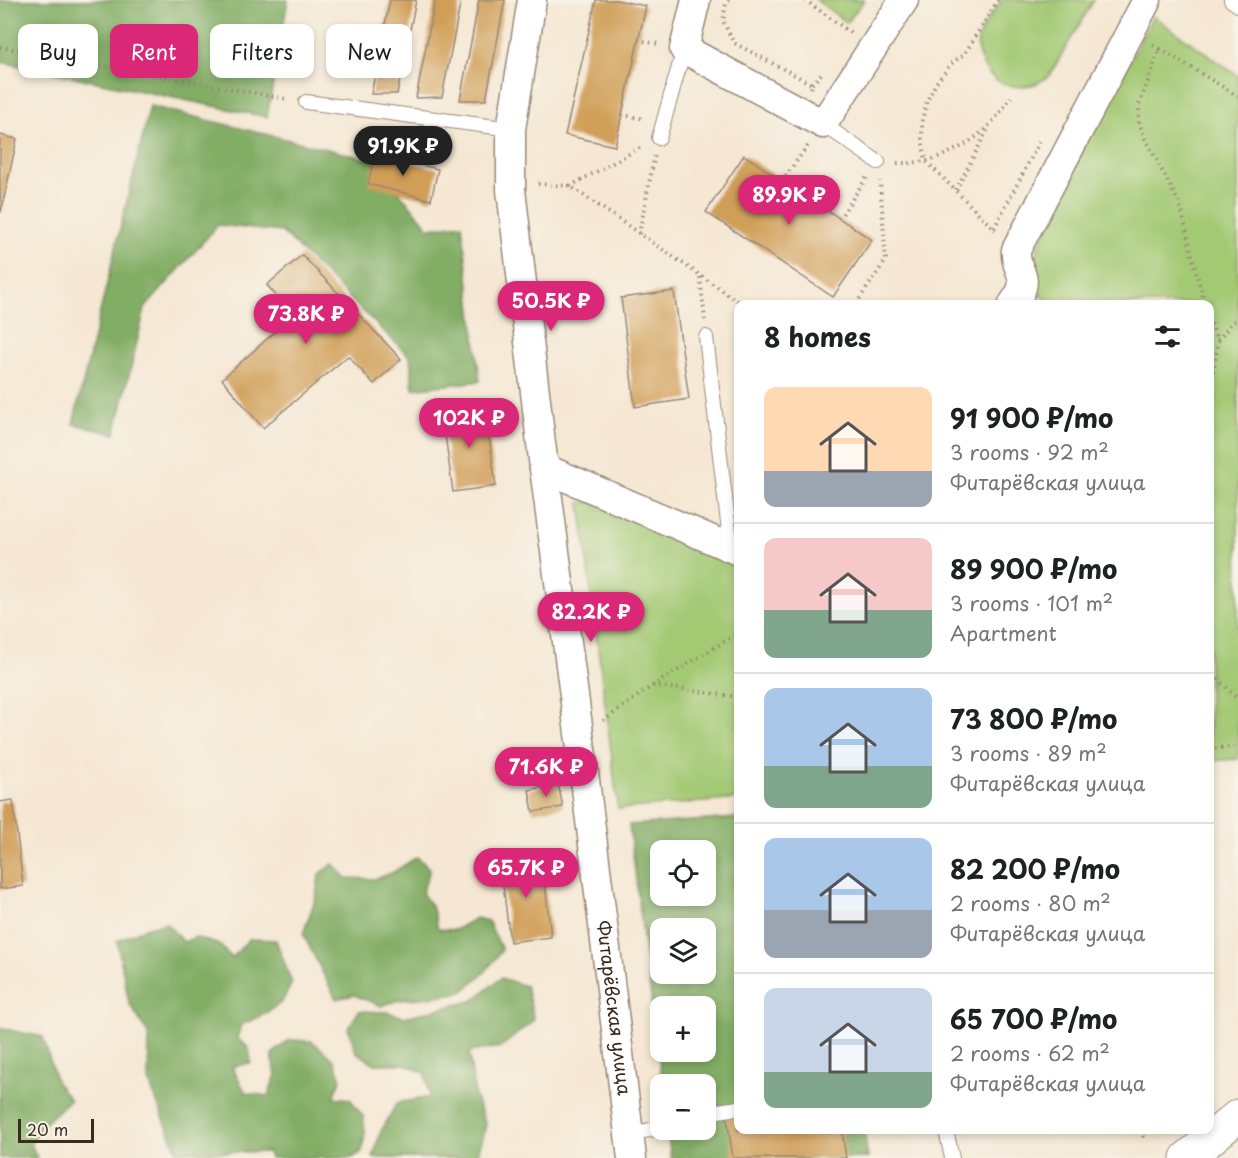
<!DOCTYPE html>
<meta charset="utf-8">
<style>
:root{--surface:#fff;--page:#f2f2f2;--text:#202124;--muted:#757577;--line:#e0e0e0;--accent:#db2777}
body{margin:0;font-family:"Playpen Sans",sans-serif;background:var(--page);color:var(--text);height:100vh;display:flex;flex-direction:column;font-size:22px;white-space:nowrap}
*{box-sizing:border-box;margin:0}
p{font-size:20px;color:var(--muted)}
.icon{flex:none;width:33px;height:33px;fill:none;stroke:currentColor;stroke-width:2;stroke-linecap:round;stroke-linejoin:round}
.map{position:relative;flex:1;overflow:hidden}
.drawer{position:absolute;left:734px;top:300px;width:480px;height:834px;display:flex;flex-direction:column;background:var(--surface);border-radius:12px;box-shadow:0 3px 9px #0003}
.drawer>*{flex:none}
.top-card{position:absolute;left:18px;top:24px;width:570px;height:54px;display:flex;gap:12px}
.fabs{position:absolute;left:650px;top:840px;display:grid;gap:12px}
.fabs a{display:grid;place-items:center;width:66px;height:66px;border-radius:12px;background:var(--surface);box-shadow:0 3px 9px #0003;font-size:30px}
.scale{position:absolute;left:18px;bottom:15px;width:76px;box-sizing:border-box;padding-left:6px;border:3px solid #3b2a1e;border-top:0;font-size:16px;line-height:21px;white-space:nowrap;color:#3b2a1e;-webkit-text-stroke:4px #f7f3e8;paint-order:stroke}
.price{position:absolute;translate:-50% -51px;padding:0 14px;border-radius:21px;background:var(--accent);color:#fff;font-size:20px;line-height:39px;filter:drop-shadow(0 2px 3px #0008)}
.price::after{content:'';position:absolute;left:50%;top:36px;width:18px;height:14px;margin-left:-9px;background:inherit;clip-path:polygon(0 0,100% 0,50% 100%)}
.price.selected{background:#222;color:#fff}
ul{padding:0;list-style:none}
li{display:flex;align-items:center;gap:18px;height:150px;padding:0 30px}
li+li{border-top:2px solid var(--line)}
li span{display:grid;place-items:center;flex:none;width:168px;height:120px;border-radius:12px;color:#555}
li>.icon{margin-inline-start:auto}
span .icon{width:72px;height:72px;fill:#fffc;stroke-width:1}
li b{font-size:26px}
h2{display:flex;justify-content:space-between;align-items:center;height:72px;padding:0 30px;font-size:26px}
.chip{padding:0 21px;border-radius:12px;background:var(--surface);box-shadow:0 3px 9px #0003;font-size:21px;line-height:54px}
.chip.selected{background:var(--accent);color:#fff}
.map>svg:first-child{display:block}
.green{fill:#a3c973;stroke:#6f7a48;stroke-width:1.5}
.forest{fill:#82ad65;stroke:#5e6c42;stroke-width:1.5;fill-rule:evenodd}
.building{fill:#d09e56}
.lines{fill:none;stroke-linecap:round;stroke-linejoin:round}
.service-casing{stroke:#988878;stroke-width:16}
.minor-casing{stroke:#988878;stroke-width:31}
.tertiary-casing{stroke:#988878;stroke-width:35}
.path{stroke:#988878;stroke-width:4;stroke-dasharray:1.5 4.5;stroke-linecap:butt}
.service{stroke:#fff;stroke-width:14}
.minor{stroke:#fff;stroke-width:28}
.tertiary{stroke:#fff;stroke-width:33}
.labels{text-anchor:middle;stroke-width:4.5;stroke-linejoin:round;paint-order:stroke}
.street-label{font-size:18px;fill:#3b2a1e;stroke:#f7f3e8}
</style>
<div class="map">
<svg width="1238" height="1158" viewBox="0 0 1238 1158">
<rect width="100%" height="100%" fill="#f7f3e8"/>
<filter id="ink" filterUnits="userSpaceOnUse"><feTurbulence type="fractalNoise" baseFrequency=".0167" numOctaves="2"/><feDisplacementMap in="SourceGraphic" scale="12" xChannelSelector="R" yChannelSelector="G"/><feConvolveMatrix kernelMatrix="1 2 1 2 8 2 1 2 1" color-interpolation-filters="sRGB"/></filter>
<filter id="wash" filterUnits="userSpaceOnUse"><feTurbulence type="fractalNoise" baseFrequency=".008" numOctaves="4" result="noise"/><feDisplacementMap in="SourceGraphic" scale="24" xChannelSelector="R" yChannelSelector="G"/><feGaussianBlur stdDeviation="1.35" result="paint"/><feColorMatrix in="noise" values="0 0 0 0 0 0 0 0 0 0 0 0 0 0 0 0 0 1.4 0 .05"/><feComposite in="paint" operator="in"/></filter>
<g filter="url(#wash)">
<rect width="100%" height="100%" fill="#f5e7d3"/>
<path class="green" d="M 816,0 L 864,0 L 847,23 Z
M 1002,0 L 1094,0 L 1049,76 C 1028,93 995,90 982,63 C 979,56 976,47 978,40 C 981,26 994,12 1002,0 Z
M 1153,16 L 1238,76 L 1238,759 L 1209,761 L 1209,304 L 1048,304 L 1039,292 L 1034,276 L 1034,259 L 1058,197 Z
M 596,501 L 738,558 L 738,799 L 618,809 L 580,503 Z"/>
<path class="forest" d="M 0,0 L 288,0 L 267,117 L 0,62 Z
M 150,106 L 372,160 L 429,228 L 462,224 L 480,381 L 413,389 L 410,357 L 282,232 L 218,225 L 145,308 L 115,434 L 73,424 Z
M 738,818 L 738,1130 L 864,1130 L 868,1158 L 671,1158 L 667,1130 L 705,1130 L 705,1084 L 662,1084 L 629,825 ZM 660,850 L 705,850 L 705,896 L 660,896 ZM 660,928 L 705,928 L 705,974 L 660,974 ZM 660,1006 L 705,1006 L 705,1052 L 660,1052 Z
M 417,857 L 430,869 L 422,893 L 433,909 L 438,929 L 455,930 L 476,918 L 488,921 L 502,950 L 486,971 L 462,992 L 430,997 L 399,1000 L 381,1006 L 354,995 L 336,999 L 303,934 L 316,897 L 319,875 L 333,864 L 347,878 L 375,879 L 392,873 Z
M 166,923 L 184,942 L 195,937 L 220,945 L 232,958 L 249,939 L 276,940 L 292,983 L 282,1002 L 261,1016 L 241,1025 L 237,1038 L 249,1048 L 251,1063 L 232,1067 L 246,1093 L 268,1096 L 276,1075 L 272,1054 L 289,1040 L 312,1041 L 334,1060 L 341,1080 L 334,1097 L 350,1099 L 363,1116 L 365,1132 L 362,1152 L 352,1158 L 270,1158 L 268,1152 L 209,1152 L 177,1151 L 148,1080 L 149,1035 L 129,1003 L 117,941 L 148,927 Z
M 501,978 L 526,986 L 534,1020 L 501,1047 L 469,1052 L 475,1096 L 486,1125 L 477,1158 L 373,1158 L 380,1133 L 397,1103 L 430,1097 L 425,1073 L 404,1064 L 375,1064 L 356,1052 L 348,1028 L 359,1011 L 387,1012 L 404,1017 L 472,1001 Z
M 0,1028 L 43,1037 L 57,1083 L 70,1100 L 40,1128 L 31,1144 L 37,1158 L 0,1158 Z"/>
<g id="blocks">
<path class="building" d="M 390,0 L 416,0 L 397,94 L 371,94 Z
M 435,0 L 461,0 L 442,97 L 416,98 Z
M 479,0 L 505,0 L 486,100 L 460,100 Z
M 596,0 L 616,0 L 646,6 L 615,146 L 565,135 Z
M 0,135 L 17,139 L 1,212 L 0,212 Z
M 375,154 L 438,169 L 431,200 L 368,184 Z
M 744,155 L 872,240 L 833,297 L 706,212 Z
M 302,255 L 401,359 L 374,384 L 348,356 L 263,428 L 222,379 L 293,316 L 267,285 Z
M 674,291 L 689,399 L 635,407 L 621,298 Z
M 485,407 L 496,486 L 453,492 L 442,413 Z
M 558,784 L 563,807 L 533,812 L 529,790 Z
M 13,800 L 23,886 L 0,889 L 0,802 Z
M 542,856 L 551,937 L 510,942 L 500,860 Z
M 738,1110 L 738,1130 L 842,1130 L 846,1158 L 733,1158 L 726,1112 Z"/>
</g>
</g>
<g filter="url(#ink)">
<use href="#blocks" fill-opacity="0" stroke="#988878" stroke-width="1.5"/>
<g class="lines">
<defs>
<path id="service" d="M 1231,0 L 1238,5
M 306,102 L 511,129
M 823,124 L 878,162
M 659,138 L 684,49
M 706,337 L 731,548
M 705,1115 L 718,1111 L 738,1108
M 946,1130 L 952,1158
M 629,1134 L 660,1128"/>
<g id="minor">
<path id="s1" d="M 532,0 L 511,129 L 511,190 L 544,468 L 582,756 L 632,1158"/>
<path d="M 696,0 L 684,49 L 823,124 L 904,0"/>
<path d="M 1013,304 C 1016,299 1021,294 1022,287 C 1026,275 1014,265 1016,250 L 1147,0"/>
<path d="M 544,468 L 738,551"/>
</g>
<path id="tertiary" d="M 1187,1158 L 1238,1116"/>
</defs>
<use href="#service" class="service-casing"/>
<use href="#minor" class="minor-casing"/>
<use href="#tertiary" class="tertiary-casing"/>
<path class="path" d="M 729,0 L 726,3 L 723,21 L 734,43 L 812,84 L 811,89
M 805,0 L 851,33
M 998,0 L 965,53 L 951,64 L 936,83 L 927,101 L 922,121 L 922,139 L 926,161 C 965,150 989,131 1011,97
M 638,40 L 658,44
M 1153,45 L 1160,49 L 1139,105 L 1139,123 L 1145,138 L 1181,207 L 1194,264 L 1205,304
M 0,47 L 287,99
M 1160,49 L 1238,96
M 812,84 L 822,73
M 622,115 L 645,119
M 897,163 L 910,163 L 926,161 L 995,230
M 782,181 L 809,144
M 538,184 L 570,186 L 742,304
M 570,186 L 642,147
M 956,190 L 988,129
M 839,219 L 867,177
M 994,228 L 1040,141
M 639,234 L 655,154
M 700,277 L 705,320
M 856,304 L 886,260 L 880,181
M 1209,318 L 1218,341 L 1209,398
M 1218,340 L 1230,325 L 1238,317
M 1209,670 L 1238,699
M 653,686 L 681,689 L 738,697
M 603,721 L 652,686 L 738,633
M 1209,749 L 1238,746
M 1142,1130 L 1144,1138"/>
<use href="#service" class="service"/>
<use href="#minor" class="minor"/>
<use href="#tertiary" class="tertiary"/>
</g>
</g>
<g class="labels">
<g class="street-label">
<text dy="6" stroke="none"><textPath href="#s1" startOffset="1016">Фитарёвская улица</textPath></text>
</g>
</g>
</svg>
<div class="fabs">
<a><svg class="icon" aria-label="locate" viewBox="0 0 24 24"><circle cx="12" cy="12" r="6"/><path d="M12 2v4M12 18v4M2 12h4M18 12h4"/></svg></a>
<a><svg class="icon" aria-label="layers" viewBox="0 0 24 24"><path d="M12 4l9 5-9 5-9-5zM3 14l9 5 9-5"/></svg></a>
<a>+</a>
<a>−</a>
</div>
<div class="scale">20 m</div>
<b class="price selected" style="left:403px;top:177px">91.9K ₽</b>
<b class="price" style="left:789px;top:226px">89.9K ₽</b>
<b class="price" style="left:551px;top:332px">50.5K ₽</b>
<b class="price" style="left:306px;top:345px">73.8K ₽</b>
<b class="price" style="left:469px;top:449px">102K ₽</b>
<b class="price" style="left:591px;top:643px">82.2K ₽</b>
<b class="price" style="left:546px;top:798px">71.6K ₽</b>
<b class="price" style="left:526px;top:899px">65.7K ₽</b>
<div class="top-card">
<a class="chip">Buy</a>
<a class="chip selected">Rent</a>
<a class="chip">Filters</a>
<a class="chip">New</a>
</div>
<section class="drawer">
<h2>8 homes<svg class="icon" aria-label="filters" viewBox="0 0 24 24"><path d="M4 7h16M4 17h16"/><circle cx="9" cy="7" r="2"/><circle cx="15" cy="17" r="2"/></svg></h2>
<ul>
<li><span style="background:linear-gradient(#ffd9b3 70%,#9aa5b1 0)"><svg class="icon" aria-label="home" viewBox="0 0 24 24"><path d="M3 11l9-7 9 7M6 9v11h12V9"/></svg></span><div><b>91 900 ₽/mo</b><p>3 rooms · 92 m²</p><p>Фитарёвская улица</p></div></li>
<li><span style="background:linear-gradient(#f6c9c9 60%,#7fa58c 0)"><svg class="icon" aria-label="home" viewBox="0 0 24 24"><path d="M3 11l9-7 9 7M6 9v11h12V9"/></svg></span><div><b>89 900 ₽/mo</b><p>3 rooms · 101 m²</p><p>Apartment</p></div></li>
<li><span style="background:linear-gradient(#a9c7e8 65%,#7fa58c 0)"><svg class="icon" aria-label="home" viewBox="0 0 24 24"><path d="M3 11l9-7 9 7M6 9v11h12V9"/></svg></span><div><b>73 800 ₽/mo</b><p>3 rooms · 89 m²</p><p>Фитарёвская улица</p></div></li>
<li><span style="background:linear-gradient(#a9c7e8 60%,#9aa5b1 0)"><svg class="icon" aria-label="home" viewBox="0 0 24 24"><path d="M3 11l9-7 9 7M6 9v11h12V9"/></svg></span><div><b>82 200 ₽/mo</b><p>2 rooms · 80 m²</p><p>Фитарёвская улица</p></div></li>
<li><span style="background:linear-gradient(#c9d6e8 70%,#7fa58c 0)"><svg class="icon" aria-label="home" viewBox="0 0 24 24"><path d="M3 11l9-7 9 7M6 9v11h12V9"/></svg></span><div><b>65 700 ₽/mo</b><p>2 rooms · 62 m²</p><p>Фитарёвская улица</p></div></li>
</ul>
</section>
</div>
